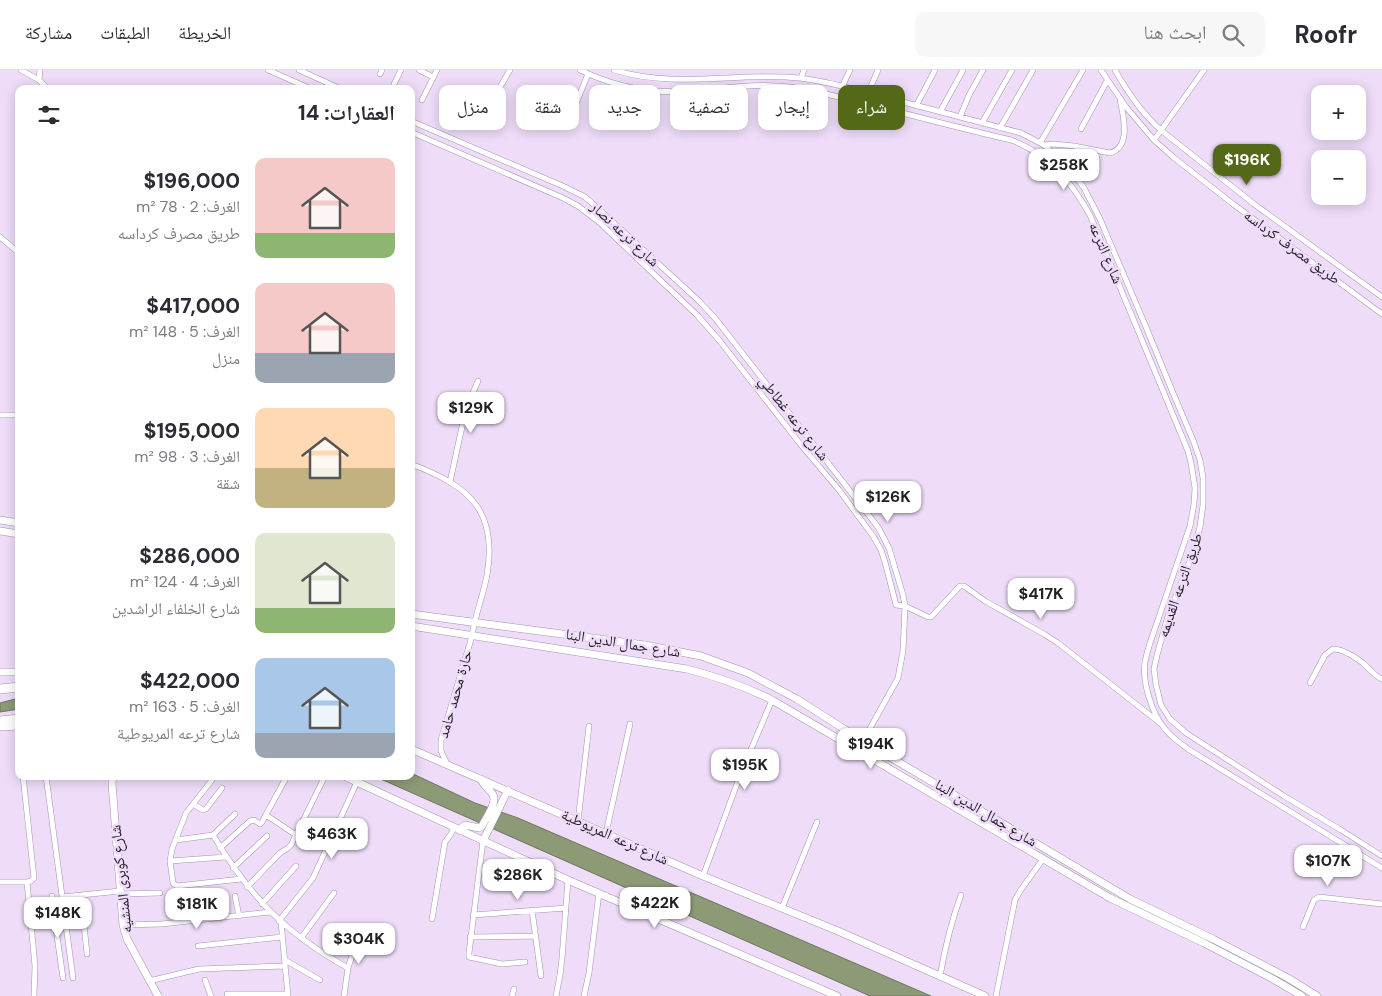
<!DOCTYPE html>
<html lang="ar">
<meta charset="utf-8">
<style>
:root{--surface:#fff;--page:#f7f7f7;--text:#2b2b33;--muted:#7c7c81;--line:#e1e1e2;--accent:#546917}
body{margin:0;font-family:"DM Sans","Noto Naskh Arabic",sans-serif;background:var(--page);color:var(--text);direction:rtl;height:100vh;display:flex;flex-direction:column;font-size:19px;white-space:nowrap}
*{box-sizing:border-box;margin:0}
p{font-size:16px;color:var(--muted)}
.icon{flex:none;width:28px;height:28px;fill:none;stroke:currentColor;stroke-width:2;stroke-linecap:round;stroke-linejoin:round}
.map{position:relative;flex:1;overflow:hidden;direction:ltr}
.panel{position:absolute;left:15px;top:15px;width:400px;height:695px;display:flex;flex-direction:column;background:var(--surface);border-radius:10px;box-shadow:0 2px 12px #0003;direction:rtl}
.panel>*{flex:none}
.guide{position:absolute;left:430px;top:15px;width:475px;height:45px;direction:rtl;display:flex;gap:10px}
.buttons{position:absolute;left:1311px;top:15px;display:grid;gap:10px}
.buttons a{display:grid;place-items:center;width:55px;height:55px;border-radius:10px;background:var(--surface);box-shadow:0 2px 12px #0003;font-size:25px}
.price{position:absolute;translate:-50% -42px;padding:0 11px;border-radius:10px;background:#fff;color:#222;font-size:16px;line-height:32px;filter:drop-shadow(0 1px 2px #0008)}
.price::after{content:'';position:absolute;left:50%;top:30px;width:15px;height:11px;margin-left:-8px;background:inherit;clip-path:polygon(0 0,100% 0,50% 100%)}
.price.current{background:var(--accent);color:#fff}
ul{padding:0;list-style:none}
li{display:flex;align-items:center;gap:15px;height:125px;padding:0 20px}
li span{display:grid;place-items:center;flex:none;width:140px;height:100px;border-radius:10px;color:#555}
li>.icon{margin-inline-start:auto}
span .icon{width:60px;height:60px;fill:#fffc;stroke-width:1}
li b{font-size:21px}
h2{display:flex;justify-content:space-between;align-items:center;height:60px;padding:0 20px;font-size:21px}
.tag{padding:0 18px;border-radius:10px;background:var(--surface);box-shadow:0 2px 12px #0003;font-size:18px;line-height:45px}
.tag.current{background:var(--accent);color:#fff}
header{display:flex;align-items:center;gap:30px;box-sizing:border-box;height:70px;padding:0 25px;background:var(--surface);border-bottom:1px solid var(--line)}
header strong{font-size:24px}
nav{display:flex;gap:28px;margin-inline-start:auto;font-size:18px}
.search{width:350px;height:45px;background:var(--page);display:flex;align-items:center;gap:12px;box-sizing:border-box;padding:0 18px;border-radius:10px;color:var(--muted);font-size:19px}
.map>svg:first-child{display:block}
.water{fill:#8d9a76;stroke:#6d745e}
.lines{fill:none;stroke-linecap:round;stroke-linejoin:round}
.street-casing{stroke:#a493af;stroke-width:6}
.secondary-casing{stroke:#a493af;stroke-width:8}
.highway-casing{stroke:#a493af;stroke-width:10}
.street{stroke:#fff;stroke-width:5}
.secondary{stroke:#fff;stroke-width:7}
.highway{stroke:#fff;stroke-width:9}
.labels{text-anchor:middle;stroke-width:5;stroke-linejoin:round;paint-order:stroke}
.street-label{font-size:15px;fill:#211a25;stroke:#eedcf9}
</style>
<header>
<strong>Roofr</strong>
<div class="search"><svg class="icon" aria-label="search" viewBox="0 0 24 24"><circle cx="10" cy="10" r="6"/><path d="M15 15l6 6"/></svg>ابحث هنا</div>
<nav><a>الخريطة</a><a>الطبقات</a><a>مشاركة</a></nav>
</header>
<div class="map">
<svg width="1382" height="926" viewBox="0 0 1382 926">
<rect width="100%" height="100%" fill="#eedcf9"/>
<path class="water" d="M 19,628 L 19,639 L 0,642 L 0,633 Z
M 411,703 L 475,733 L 518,748 L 931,926 L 870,926 L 374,706 L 411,706 Z"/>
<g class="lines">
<defs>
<path id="street" d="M 21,0 L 39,10
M 40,0 L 39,10 L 48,19
M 268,0 L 311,19
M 299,0 L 341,19
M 419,0 L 433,7
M 580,0 C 619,19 656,24 698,21 C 729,18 758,13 789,17 C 815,20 841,28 867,34 C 915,46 963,59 1011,70 C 1049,84 1070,110 1090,145 L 1188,381 L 1191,393 L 1195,418 L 1194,434 L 1190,456 L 1150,573 C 1148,580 1146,586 1145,592 C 1142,612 1152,644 1165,659 C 1171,667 1180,673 1188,679 L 1382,798
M 614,0 C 675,19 737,2 799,8 C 829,11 859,21 888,28 C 932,40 977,51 1021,63 L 1044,75 L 1053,74 L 1074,76 L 1110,83 C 1132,77 1123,45 1120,29
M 1101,0 L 1126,37 L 1154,70 L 1173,87 L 1233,134 L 1382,244
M 1115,0 C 1128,23 1142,44 1162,61 L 1254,134 L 1382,227
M 380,4 L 382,0
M 801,8 L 804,0
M 394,14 L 401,0
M 842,17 L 850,0
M 868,23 L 878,0
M 422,30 L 437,0
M 916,36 L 935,0
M 940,42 L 963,0
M 484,44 L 510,0
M 960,47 L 969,25 L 983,0
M 411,51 L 565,117 L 585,127 L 592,133 L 698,230 L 715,248 L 878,457 L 889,478 L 903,525 L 905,536 L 903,581 L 898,608 L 863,671
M 568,53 L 588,4
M 982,53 L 1012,0
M 1000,58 L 1033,0
M 1081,59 L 1107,11
M 411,62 L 563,128 L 578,136 L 599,152 L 697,245 L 719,270 L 801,375 L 839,420 L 873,466 L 881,480 L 885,492 L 896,535 L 905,536 L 928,547 L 931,547 L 960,516 L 964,516 L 985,531 L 1044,564 L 1058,573 L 1160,653
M 1154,70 L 1204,0
M 1040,73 L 1083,0
M 1044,75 L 1066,95 L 1076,107 L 1084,118 L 1100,149 L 1146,257 L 1173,323 L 1193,370 L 1200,390 L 1203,408 L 1203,435 L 1200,457 L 1190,491 L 1168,546 L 1157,585 L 1154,599 L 1156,615 L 1161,635 L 1170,649 L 1186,663 L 1284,726 L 1341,760 L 1382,786
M 0,167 L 19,183
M 0,345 L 19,345
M 411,394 C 469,416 498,440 487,505 C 483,526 475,545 472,566 L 441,670 L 441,681 L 447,694
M 450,412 L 465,343 L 468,334 L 478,311
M 1310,613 L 1325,585 L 1333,579 C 1343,579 1355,587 1363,593 C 1370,599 1373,605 1382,609
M 18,656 L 19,665
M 46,706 L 73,908
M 212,710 L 186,743 L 172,779 L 170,791 L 173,813 L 177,816 L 241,809
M 193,734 L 203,740 L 206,739 L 222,718
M 266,745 L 296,765
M 578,751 L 589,656
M 606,763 L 630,654
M 213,765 C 250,827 285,863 348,898
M 176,770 L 213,765 L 235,744
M 483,771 L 469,883 L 469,887 L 502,894 L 525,892
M 220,778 L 250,751 L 254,750 L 260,754 L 262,752 L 287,706
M 170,791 L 226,787
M 233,798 L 267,766
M 703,806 L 741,703 L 772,630
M 0,812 L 27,812 L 31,811 L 34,808 L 23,706
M 27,812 L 35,896 L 34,926
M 247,817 L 280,783 L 288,778 L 291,775 L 325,706
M 120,824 L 160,823
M 81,825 L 87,884
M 52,826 L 55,850
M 235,826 L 239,846
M 62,827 L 120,821
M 212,830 L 216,848
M 262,834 L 296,796
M 782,838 L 817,752
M 532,840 L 541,906
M 473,845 L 566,838
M 432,849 L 445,772 L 451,764 L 454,757
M 279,851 L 313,808 L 357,712
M 281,852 L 288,926
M 123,855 L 162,854 L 270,842
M 1303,857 L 1314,830 L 1319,827 L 1382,834
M 470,867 L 536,866
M 301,868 L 334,823
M 198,876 L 282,867
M 285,890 L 320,910
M 940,906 C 945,878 951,852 961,825
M 63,908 L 55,852 L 57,849 L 65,848
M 205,910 L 211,926
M 149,911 L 199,899 L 285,896
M 227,924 L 288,924
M 344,926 L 348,898 L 360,861
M 512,926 L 514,919
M 556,926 L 560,905 L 562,888 L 568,810
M 584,926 L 589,903 L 599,823
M 996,926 L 1015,830 L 1020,821 L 1043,789"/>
<path id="secondary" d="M 0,450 L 19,453
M 0,461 L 19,464
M 411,544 L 645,575 L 701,586 L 748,603 L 797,629 L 863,671 L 1130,829 L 1213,869 L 1288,908 L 1317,926
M 411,556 L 687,599 C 718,607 744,616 772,630 L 1110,828 L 1204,873 L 1273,909 L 1302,926
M 0,602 L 19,602
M 0,657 L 19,656
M 411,679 L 703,806 L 838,861 L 985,926
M 113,706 L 112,713 L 123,855 L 127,869 L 158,926
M 344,706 L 568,810 L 837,926
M 459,760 L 465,755 L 479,758 L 482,756 C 486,747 500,730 491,722 C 487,717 483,715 481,709
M 483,771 L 508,720"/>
<path id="highway" d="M 0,619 L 19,617
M 0,651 L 19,649"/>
</defs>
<use href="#street" class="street-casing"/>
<use href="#secondary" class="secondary-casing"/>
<use href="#highway" class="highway-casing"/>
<use href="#street" class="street"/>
<use href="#secondary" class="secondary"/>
<use href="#highway" class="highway"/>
</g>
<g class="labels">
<g class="street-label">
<text transform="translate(625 164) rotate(43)" y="5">شارع ترعه نصار</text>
<text transform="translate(1292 177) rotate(36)" y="5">طريق مصرف كرداسه</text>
<text transform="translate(1106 183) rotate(67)" y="5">شارع الترعه</text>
<text transform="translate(794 348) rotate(52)" y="5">شارع ترعه غطاطي</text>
<text transform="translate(1180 515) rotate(-71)" y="5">طريق الترعه القديمه</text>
<text transform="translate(623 573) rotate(9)" y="5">شارع جمال الدين البنا</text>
<text transform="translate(455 624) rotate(-74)" y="5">حارة محمد حامد</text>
<text transform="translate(986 743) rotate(31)" y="5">شارع جمال الدين البنا</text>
<text transform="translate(615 767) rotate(24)" y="5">شارع ترعه المريوطية</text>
<text transform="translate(121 809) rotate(-96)" y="5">شارع كوبرى المنشيه</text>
</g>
</g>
</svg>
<div class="buttons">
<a>+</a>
<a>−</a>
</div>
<b class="price current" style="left:1247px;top:116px">$196K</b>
<b class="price" style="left:1064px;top:121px">$258K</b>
<b class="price" style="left:471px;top:364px">$129K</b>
<b class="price" style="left:888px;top:453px">$126K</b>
<b class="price" style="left:1041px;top:550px">$417K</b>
<b class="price" style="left:871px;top:700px">$194K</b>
<b class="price" style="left:745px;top:721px">$195K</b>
<b class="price" style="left:332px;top:790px">$463K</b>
<b class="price" style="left:1328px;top:817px">$107K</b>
<b class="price" style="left:518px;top:831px">$286K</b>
<b class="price" style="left:655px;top:859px">$422K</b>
<b class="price" style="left:197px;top:860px">$181K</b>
<b class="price" style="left:58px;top:869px">$148K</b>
<b class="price" style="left:359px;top:895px">$304K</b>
<div class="guide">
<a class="tag current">شراء</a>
<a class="tag">إيجار</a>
<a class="tag">تصفية</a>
<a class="tag">جديد</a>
<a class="tag">شقة</a>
<a class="tag">منزل</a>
</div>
<section class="panel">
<h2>العقارات: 14<svg class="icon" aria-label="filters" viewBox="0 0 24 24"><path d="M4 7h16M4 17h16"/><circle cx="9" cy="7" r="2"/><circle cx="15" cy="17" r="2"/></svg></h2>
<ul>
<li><span style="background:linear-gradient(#f6c9c9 75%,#8fb573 0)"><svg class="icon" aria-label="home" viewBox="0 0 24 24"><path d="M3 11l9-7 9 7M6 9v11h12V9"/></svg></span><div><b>$196,000</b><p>الغرف: 2 · 78 m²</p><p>طريق مصرف كرداسه</p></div></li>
<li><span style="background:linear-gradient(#f6c9c9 70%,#9aa5b1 0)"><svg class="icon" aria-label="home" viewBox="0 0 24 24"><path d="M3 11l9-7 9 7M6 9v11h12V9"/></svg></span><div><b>$417,000</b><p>الغرف: 5 · 148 m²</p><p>منزل</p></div></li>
<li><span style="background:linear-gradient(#ffd9b3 60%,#c2b280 0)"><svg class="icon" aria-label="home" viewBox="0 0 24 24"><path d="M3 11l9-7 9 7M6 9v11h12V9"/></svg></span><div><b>$195,000</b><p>الغرف: 3 · 98 m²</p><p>شقة</p></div></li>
<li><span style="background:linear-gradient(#dfe7d0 75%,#8fb573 0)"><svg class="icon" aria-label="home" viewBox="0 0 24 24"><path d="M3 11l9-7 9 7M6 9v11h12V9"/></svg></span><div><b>$286,000</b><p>الغرف: 4 · 124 m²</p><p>شارع الخلفاء الراشدين</p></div></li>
<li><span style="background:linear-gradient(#a9c7e8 75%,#9aa5b1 0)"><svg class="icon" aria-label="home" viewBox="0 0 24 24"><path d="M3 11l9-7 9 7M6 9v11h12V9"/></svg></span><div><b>$422,000</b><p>الغرف: 5 · 163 m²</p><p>شارع ترعه المريوطية</p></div></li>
</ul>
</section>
</div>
